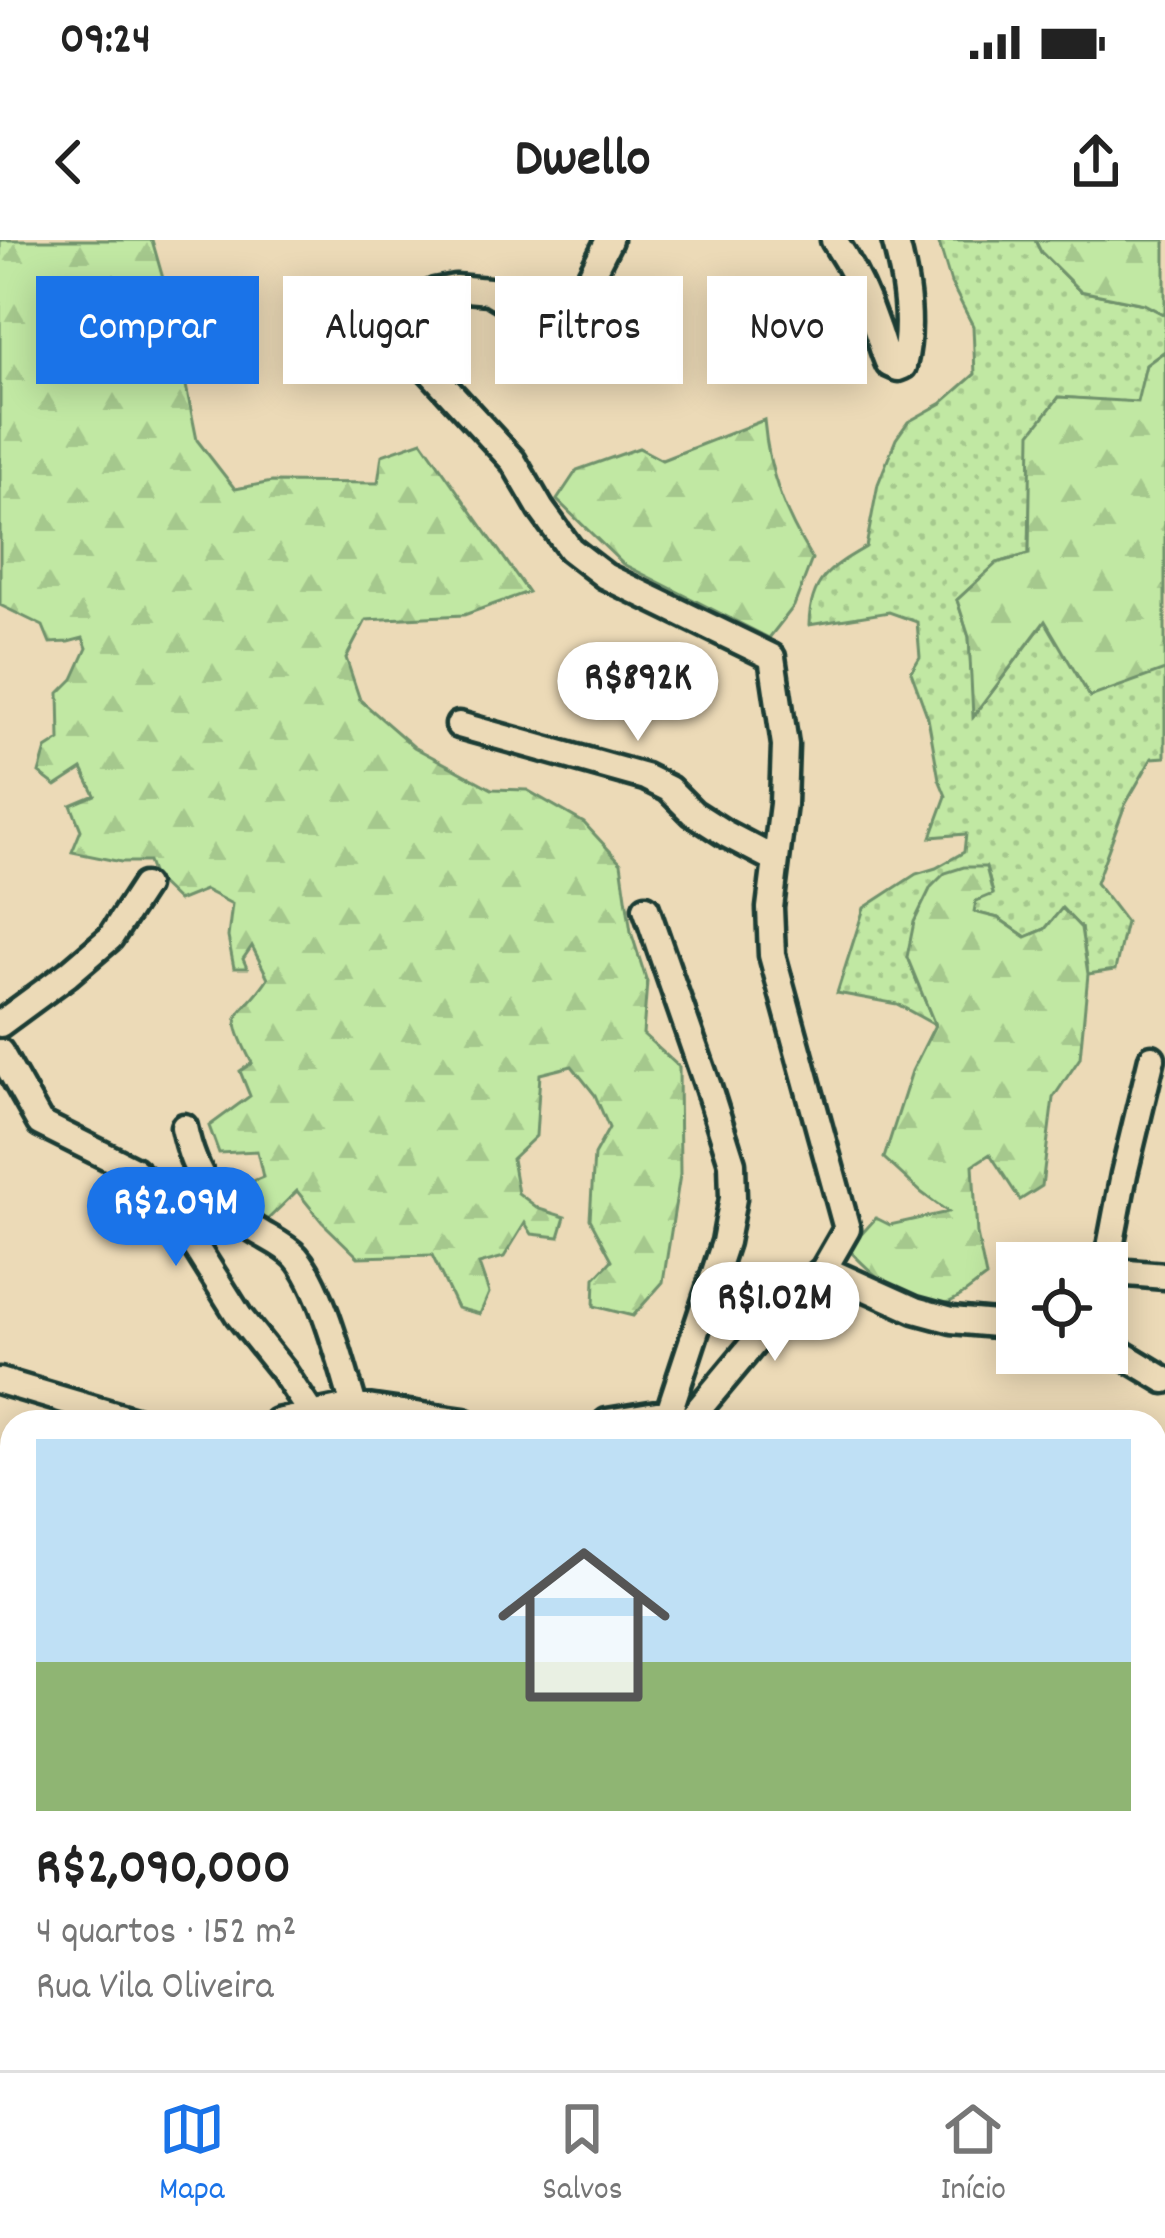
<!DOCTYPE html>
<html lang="pt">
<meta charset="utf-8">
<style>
:root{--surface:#fff;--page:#f2f2f2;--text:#222;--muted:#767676;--line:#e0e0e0;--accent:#1a73e8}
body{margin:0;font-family:Dekko,sans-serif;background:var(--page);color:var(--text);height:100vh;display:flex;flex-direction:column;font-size:45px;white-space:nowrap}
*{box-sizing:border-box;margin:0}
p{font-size:39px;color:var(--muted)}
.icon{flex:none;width:66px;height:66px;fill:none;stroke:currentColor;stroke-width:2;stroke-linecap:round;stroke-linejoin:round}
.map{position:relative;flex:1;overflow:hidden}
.details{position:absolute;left:0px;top:1170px;width:1167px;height:660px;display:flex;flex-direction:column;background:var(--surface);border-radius:36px 36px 0 0;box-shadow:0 6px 30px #0003}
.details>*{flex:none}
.banner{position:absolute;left:36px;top:36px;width:1095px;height:108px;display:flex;gap:24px}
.tools{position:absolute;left:996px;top:1002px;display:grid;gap:24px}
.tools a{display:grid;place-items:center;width:132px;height:132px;border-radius:0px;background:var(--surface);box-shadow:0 6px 30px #0003;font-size:60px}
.price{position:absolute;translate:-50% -102px;padding:0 27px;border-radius:42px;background:#fff;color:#222;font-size:39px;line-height:78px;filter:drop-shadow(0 3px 6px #0008)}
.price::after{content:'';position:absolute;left:50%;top:72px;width:36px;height:27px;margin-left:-18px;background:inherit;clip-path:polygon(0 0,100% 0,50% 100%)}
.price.current{background:var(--accent);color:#fff}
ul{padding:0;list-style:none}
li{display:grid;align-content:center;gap:24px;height:636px;padding:0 36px}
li+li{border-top:3px solid var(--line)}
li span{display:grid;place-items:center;height:372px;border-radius:0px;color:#555}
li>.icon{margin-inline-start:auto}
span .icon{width:216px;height:216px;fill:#fffc;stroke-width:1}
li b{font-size:51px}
.pill{padding:0 42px;border-radius:0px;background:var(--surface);box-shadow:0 6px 30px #0003;font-size:42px;line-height:108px}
.pill.current{background:var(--accent);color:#fff}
.status{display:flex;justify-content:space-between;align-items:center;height:84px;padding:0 60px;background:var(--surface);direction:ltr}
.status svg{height:33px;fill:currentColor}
header{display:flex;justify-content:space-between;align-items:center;height:156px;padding:0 36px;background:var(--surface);font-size:54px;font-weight:700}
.dock{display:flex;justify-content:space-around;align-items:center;height:168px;border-top:3px solid var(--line);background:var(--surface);font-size:33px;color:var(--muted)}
.dock a{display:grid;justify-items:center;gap:6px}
.dock .current{color:var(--accent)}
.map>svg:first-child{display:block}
.grass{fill:url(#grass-dots);stroke:#70926c;stroke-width:3}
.forest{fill:url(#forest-firs);stroke:#70926c;stroke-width:3}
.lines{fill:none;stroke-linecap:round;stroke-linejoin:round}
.minor-casing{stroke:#1f3d34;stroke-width:33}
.minor{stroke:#ecdab7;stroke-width:24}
</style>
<div class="status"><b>09:24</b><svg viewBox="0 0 49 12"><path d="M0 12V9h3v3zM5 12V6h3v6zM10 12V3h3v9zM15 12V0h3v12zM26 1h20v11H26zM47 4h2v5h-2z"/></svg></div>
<header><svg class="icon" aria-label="back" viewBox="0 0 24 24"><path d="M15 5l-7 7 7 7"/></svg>Dwello<svg class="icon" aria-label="share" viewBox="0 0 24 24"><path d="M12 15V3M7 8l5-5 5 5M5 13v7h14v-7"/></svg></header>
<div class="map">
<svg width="1165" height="1830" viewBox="0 0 1165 1830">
<defs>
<pattern id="grass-dots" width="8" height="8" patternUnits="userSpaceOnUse" patternTransform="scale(3)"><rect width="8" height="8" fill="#c1e8a3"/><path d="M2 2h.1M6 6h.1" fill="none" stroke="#a5c88d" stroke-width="1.8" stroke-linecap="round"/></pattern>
<pattern id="forest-firs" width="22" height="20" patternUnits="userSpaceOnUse" patternTransform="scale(3)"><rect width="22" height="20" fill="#c1e8a3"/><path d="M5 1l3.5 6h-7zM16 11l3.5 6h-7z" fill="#a5c88d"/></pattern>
</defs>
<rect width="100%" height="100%" fill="#ecdab7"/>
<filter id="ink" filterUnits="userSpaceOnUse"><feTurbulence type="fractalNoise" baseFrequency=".00833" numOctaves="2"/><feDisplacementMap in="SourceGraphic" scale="24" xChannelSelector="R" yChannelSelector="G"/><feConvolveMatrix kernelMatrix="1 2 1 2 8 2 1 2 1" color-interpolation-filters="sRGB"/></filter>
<g filter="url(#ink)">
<path class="grass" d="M 938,0 L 1035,0 L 1041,12 L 1080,51 L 1144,64 L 1165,75 L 1165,111 L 1146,125 L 1138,163 L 1059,157 L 1032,193 L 1029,314 L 997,323 L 957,360 L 969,397 L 974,476 L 1046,380 L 1164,430 L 1165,424 L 1165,517 L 1152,518 L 1125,565 L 1096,643 L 1126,682 L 1115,730 L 1088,734 L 1081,688 L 1062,669 L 1045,689 L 1026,697 L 998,678 L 973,672 L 976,661 L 993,653 L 986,627 L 907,717 L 935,785 L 897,764 L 837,753 L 864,668 L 916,634 L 936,628 L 964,612 L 966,594 L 931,597 L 946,556 L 939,539 L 928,478 L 911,432 L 920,417 L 917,382 L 889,372 L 809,385 C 810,339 830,328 866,307 L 878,244 L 896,199 L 908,182 L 942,163 L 975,134 L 973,86 L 951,43 Z"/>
<path class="forest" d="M 0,0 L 152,0 L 168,56 L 197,200 L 235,249 L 272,242 L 378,243 L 382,215 L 422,201 L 528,352 L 464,375 L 366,380 L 346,418 L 360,460 L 414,507 L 492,549 L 527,550 L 584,583 L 621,623 L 631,692 L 647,742 L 643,794 L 679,827 L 680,935 L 663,1042 L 633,1076 L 594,1066 L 595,1038 L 612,1020 L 590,979 L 594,915 L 609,888 L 595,855 L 572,826 L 540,834 L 536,896 L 512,919 L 518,953 L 539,969 L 565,977 L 559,997 L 532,994 L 525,983 L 504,1017 L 479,1024 L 489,1053 L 480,1074 L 457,1068 L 432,1015 L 358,1017 L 322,982 L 297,951 L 266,981 L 227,952 L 263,937 L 257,911 L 219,913 L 209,886 L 250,856 L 240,831 L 252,823 C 222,766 239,782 268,738 L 252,706 L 243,719 L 247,728 L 234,728 L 228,697 L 232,664 L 205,650 L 178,661 L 154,638 L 148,622 L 121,622 L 72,612 L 81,590 L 71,565 L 95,555 L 82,529 L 56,546 L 39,533 L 46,509 L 60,500 L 59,453 L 73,439 L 87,408 L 83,398 L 68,402 L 50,403 L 43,386 L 0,365 Z
M 1035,0 L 1165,0 L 1165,75 L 1144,64 L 1080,51 L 1041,12 Z
M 1165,111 L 1165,430 L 1090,457 L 1045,381 L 973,477 L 969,397 L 957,360 L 997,323 L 1029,314 L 1031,193 L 1059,157 L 1137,162 L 1146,125 Z
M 764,180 C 769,235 784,272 812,319 L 794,366 L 769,398 L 623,324 L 557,260 L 577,230 L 639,208 L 662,220 Z
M 964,627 L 986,627 L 993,654 L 976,661 L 974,672 L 998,678 L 1026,697 L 1045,689 L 1062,668 L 1081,688 L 1088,734 L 1080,818 L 1053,858 L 1042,946 L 1020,960 L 990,914 L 973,925 L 977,994 L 986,1037 C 974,1045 959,1060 946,1063 C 908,1072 872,1033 848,1009 L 876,978 L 890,985 L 948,972 L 922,953 L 884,918 L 912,831 L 935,785 L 907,717 L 914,682 L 931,647 L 945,633 Z
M 0,1455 L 12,1459 L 12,1785 L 0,1726 Z"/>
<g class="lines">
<defs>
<path id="minor" d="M 609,0 L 577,63 L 564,74 L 541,76 L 518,68 L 489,51 L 455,48 L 435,52 L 415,62 L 407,75 L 407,91 L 418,118 L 513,221 L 541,269 L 570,309 L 605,336 L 772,417 L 785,505 L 783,564 L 770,668 L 772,715 L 847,989 L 824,1029 L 783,1068 L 688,1182
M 834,0 C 852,27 866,57 876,87 C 881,100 883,112 889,124 L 898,128 L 903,126 C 913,86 906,39 895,0
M 459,485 L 645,537 L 669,549 L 693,573 L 726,594 L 776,620
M 646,668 L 708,847 L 732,923 L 733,958 L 725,1002 L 669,1172
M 0,784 L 68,734 L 110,698 L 144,646
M 0,812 L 40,883 L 134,930 L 164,957 L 239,1076 L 283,1131 L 312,1175
M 184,887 C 194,936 215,965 257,991 C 270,999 286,1006 296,1017 C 322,1047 342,1127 354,1166
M 1107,1023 L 1124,934 L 1152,818
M 1107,1028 L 1128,1033 L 1165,1036
M 824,1029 L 915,1070 L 952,1080 L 1017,1086
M 1107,1105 L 1165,1140
M 0,1141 L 138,1182
M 277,1182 L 354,1166 L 464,1182
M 607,1182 L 669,1172 L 680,1179
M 0,1356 L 12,1356
M 1155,1388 L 1165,1392
M 1155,1487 L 1165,1488
M 1155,1574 L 1165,1520
M 1155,1672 L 1165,1676
M 1155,1793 L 1165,1791
M 882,1818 L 915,1830
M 539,1830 L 540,1818
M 764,1830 L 766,1818"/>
</defs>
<use href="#minor" class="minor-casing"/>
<use href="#minor" class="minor"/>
</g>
</g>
</svg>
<div class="tools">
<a><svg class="icon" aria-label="locate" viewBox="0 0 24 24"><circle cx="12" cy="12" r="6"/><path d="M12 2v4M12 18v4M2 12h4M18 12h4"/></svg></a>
</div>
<b class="price" style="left:638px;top:504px">R$892K</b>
<b class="price current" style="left:176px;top:1029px">R$2.09M</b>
<b class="price" style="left:775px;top:1124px">R$1.02M</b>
<div class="banner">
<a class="pill current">Comprar</a>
<a class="pill">Alugar</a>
<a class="pill">Filtros</a>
<a class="pill">Novo</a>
</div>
<section class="details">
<ul>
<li><span style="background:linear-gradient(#bfe0f5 60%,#8fb573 0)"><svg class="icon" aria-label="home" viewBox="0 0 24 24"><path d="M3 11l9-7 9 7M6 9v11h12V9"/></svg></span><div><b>R$2,090,000</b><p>4 quartos · 152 m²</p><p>Rua Vila Oliveira</p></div></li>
</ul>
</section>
</div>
<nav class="dock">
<a class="current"><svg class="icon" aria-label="map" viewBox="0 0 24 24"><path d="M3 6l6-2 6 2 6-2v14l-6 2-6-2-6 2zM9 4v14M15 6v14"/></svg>Mapa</a>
<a><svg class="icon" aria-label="saved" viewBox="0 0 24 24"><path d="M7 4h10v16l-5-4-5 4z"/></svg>Salvos</a>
<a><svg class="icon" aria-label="home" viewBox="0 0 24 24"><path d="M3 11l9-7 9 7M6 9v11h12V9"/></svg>Início</a>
</nav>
